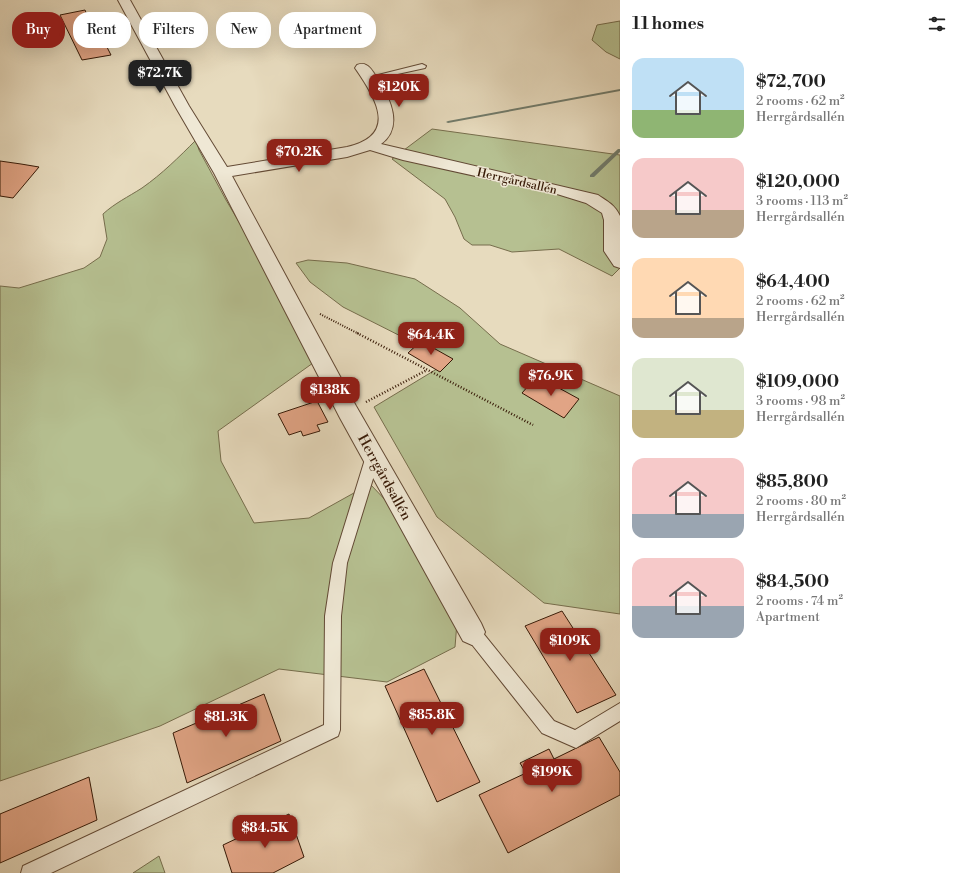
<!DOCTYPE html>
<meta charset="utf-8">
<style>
:root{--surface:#fff;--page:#f2f2f2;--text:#222;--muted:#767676;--accent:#8f2418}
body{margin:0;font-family:"Libre Bodoni",serif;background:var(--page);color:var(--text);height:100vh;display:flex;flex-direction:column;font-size:15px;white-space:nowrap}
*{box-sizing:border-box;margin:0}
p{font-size:13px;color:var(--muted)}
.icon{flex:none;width:22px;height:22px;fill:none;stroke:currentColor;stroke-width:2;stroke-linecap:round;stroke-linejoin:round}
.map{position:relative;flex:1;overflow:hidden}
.sheet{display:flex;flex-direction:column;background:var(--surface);width:340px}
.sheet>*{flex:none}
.guide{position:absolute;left:12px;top:12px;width:380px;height:36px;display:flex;gap:8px}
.price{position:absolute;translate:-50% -34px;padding:0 9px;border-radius:8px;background:var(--accent);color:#fff;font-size:13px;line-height:26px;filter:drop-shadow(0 1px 2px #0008)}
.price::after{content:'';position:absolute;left:50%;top:24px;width:12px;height:9px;margin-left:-6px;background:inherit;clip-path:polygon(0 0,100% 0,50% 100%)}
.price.on{background:#222;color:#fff}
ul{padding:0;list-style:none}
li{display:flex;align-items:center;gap:12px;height:100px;padding:0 12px}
li span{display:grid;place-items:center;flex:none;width:112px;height:80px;border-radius:12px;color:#555}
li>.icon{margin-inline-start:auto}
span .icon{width:48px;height:48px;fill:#fffc;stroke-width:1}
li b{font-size:17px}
h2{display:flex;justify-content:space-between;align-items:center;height:48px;padding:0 12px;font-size:17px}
.tag{padding:0 14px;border-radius:16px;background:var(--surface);box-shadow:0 4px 16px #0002;font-size:14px;line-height:36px}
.tag.on{background:var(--accent);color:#fff}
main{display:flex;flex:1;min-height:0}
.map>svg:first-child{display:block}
.green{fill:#b6c091;stroke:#766d4c}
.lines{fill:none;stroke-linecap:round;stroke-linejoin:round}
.stream{fill:#717b6b;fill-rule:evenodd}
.building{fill:#e1a485;stroke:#371a07}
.lane-casing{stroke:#634a35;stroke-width:2}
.street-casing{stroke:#634a35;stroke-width:2}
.path-far1{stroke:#371a07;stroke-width:2;stroke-dasharray:1 1.5;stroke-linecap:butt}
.path{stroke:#371a07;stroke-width:2.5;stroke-dasharray:1 2;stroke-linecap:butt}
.lane{fill:#efe8d5;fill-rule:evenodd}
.street{fill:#efe8d5;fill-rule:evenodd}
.labels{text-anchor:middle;stroke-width:3;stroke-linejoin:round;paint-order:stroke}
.far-street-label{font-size:12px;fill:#371a07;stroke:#efe8d5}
.street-label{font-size:14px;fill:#371a07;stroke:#efe8d5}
</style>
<main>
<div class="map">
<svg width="620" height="873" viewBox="0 0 620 873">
<rect width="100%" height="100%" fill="#e7dbbe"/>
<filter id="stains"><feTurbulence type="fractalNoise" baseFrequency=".005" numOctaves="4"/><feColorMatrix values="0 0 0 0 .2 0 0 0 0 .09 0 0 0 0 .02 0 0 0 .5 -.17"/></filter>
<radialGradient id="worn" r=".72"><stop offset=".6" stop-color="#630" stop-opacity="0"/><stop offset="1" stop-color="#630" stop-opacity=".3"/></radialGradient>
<path class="green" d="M 620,21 L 620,59 L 606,52 L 592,40 L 597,25 Z
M 432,129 L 620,155 L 620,268 L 612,276 L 559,249 L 512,252 L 490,245 L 472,245 L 464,239 L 455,217 L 445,199 L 392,159 Z
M 196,140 L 199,150 L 226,200 L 268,271 L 313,363 L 218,431 L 221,461 L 254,523 L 309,518 L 370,484 L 392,507 L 457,622 L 455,647 L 387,682 L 279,669 L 160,726 L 0,781 L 0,286 L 19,288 L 84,268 L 100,257 L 107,239 L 103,214 C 115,203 128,197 142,188 C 162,174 179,157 196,140 Z
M 308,260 L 347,263 L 415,279 L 460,308 L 500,344 L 620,396 L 620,614 L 544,603 L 437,517 L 374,407 L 450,361 L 343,307 L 310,282 L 296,263 Z
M 159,856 L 165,873 L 133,873 Z"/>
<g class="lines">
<path class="stream" d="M 620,89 L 620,91 L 448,123 L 446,122 L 448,121 Z
M 618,149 L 620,149 L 620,152 L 594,177 L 590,177 L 590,175 Z"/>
</g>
<path class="building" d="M 85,10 L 87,15 L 90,14 L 111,55 L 82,60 L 60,15 Z
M 0,161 L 21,164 L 39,167 L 13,198 L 0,196 Z
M 421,341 L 453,359 L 440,372 L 408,353 Z
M 537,376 L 579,399 L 564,418 L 522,393 Z
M 317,401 L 328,422 L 317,425 L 320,431 L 303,436 L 301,431 L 289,435 L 278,414 Z
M 562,611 L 616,695 L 577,713 L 525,626 Z
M 424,669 L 480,782 L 437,802 L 385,686 Z
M 264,694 L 281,741 L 187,783 L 173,733 Z
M 599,737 L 620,772 L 620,795 L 508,853 L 479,795 L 526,773 L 520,763 L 549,749 L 554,759 Z
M 89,777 L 97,820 L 0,863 L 0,814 Z
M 289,814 L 304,857 L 273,873 L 232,873 L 223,845 Z"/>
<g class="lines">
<defs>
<path id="lane" d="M 422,64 L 426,66 L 425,68 L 370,80 L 366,78 Z
M 373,450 L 378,452 L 380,456 L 347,563 L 341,616 L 340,730 L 338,736 L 51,873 L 21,873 L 23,866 L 324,725 L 325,616 L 333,563 L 366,456 L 368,452 Z
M 472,624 L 478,627 L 554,721 L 575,730 L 620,703 L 620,721 L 576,748 L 542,733 L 466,637 L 464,632 L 466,627 Z"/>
<path id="street" d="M 118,0 L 130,0 L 189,106 L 227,167 L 347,147 C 399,135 376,98 355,68 L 357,65 C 360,64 363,63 366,65 C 371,67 375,75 378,80 C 390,98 404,127 381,144 L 598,195 C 608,202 615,205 620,216 L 620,268 L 614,266 L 604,251 L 604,220 L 602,213 L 586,203 L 557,194 L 403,160 L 370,150 L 347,157 L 232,176 L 356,406 L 481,623 L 485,632 L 481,641 L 472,645 L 463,641 L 340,418 L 214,173 L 175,106 Z"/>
</defs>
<use href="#lane" class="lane-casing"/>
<use href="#street" class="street-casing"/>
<path class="path-far1" d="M 320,314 L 359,334"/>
<path class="path" d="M 357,333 L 533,425
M 366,402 L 427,370"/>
<use href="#lane" class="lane"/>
<use href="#street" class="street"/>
</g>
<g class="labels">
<g class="far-street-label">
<text transform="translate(517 181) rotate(13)" y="4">Herrgårdsallén</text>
</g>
<g class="street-label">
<text transform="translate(385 477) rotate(61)" y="5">Herrgårdsallén</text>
</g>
</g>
<rect width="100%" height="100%" filter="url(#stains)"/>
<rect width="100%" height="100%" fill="url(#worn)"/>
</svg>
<b class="price on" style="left:160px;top:94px">$72.7K</b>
<b class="price" style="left:399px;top:108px">$120K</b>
<b class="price" style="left:299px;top:173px">$70.2K</b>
<b class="price" style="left:431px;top:356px">$64.4K</b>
<b class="price" style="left:551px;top:397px">$76.9K</b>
<b class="price" style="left:330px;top:411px">$138K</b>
<b class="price" style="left:570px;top:662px">$109K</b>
<b class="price" style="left:432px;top:736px">$85.8K</b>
<b class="price" style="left:226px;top:738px">$81.3K</b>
<b class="price" style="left:552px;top:793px">$199K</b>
<b class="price" style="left:265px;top:849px">$84.5K</b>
<div class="guide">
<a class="tag on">Buy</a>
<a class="tag">Rent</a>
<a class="tag">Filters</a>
<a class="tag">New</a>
<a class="tag">Apartment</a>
</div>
</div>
<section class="sheet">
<h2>11 homes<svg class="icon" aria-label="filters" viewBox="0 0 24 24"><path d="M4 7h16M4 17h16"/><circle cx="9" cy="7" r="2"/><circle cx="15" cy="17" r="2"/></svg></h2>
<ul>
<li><span style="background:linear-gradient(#bfe0f5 65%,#8fb573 0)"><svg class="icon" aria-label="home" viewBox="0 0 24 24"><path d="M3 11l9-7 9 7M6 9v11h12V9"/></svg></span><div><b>$72,700</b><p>2 rooms · 62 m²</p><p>Herrgårdsallén</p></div></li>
<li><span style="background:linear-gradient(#f6c9c9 65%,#b9a48a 0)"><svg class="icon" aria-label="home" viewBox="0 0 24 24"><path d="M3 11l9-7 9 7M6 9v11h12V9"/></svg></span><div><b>$120,000</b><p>3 rooms · 113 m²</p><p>Herrgårdsallén</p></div></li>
<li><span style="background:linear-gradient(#ffd9b3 75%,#b9a48a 0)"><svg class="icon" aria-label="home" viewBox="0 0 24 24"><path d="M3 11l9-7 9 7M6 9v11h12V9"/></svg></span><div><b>$64,400</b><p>2 rooms · 62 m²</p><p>Herrgårdsallén</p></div></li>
<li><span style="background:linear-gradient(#dfe7d0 65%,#c2b280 0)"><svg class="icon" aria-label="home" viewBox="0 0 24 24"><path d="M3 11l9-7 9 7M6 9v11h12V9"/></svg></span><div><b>$109,000</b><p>3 rooms · 98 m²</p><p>Herrgårdsallén</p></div></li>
<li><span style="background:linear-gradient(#f6c9c9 70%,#9aa5b1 0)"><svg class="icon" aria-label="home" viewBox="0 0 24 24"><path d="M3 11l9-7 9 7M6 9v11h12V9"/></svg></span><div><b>$85,800</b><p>2 rooms · 80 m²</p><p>Herrgårdsallén</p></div></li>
<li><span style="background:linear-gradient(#f6c9c9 60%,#9aa5b1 0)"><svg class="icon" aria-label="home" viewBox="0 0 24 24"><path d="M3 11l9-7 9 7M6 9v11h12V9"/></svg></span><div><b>$84,500</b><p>2 rooms · 74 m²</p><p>Apartment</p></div></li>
</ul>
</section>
</main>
